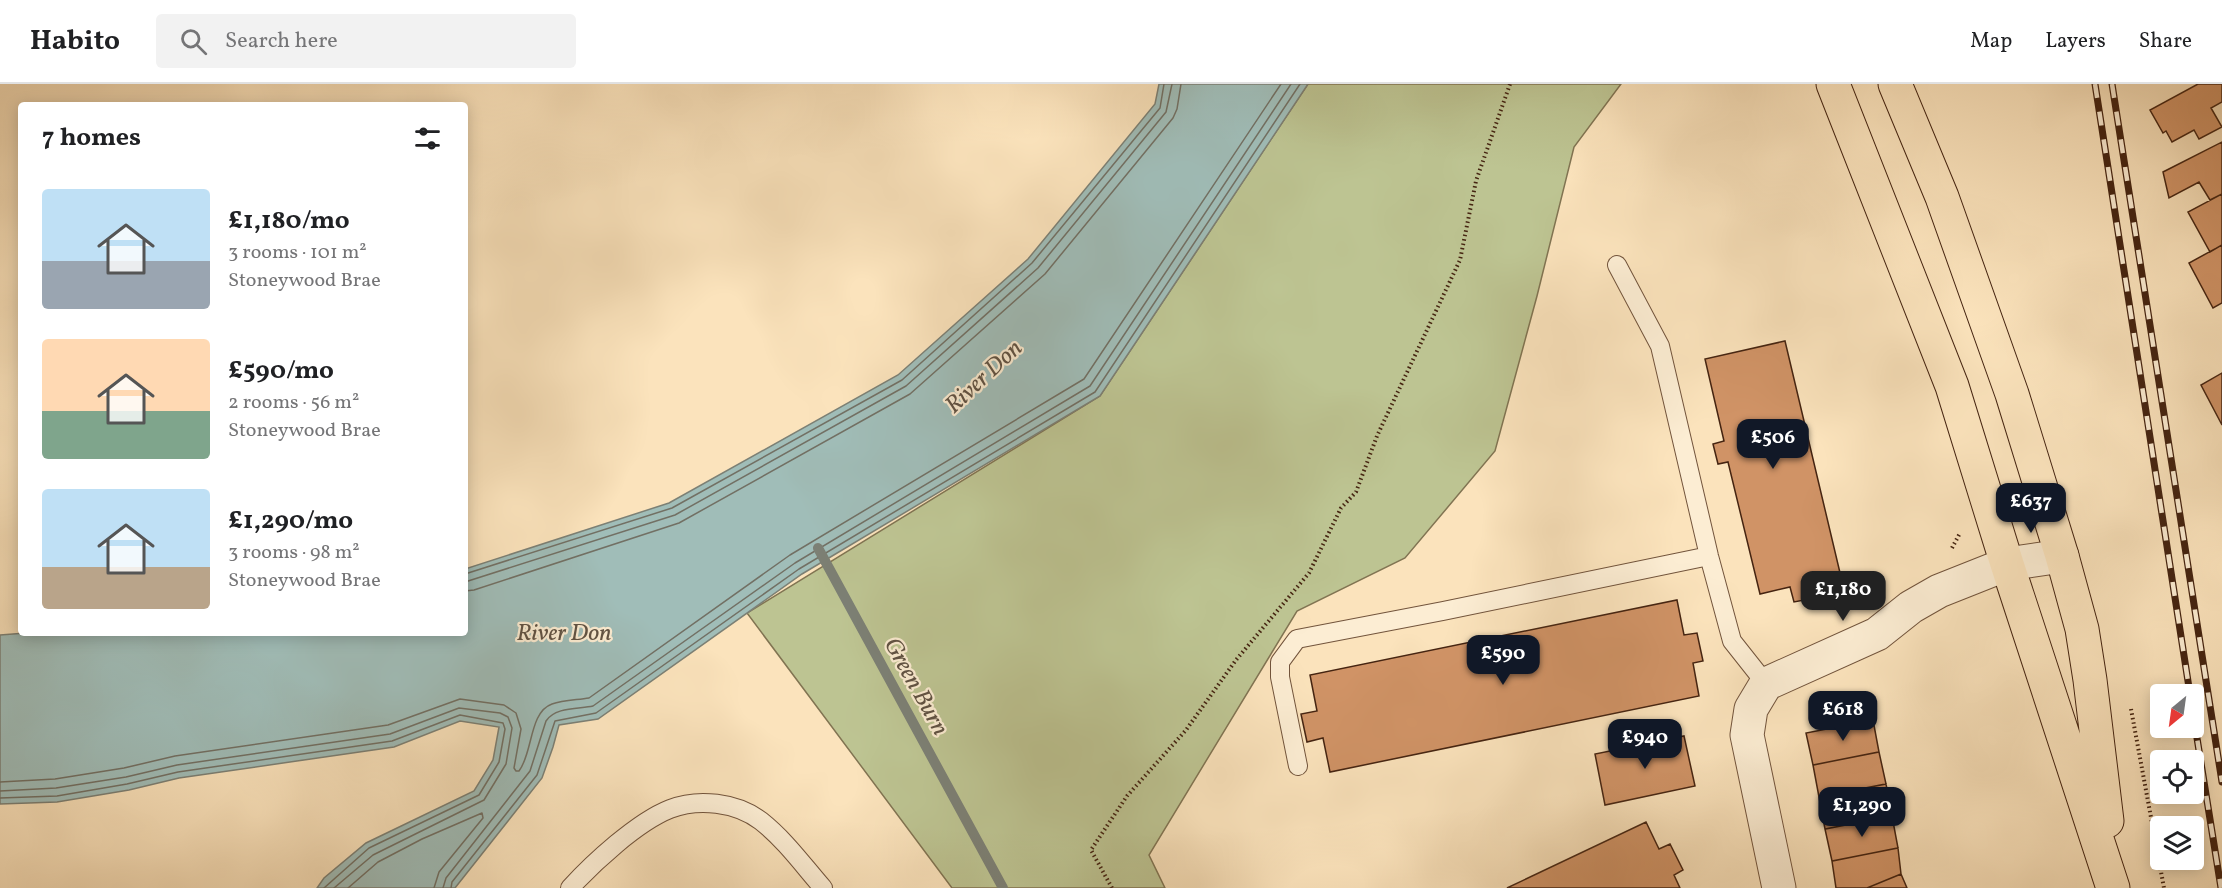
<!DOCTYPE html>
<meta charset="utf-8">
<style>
:root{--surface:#fff;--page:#f2f2f2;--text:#202124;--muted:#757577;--line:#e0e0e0;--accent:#111827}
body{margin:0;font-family:Vollkorn,serif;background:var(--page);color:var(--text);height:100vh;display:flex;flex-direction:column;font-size:22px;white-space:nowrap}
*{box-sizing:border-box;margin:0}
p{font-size:20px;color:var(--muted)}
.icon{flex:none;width:33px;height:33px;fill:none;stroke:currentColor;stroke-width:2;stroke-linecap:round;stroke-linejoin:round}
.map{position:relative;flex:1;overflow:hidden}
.details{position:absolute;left:18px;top:18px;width:450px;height:534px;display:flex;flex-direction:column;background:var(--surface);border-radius:6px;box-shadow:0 3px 15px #0003}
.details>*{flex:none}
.needle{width:39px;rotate:209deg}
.tools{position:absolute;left:2150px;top:600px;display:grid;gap:12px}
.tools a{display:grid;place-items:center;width:54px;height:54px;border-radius:6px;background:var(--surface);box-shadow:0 3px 15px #0003;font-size:30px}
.price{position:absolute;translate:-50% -51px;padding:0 14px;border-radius:12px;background:var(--accent);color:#fff;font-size:20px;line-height:39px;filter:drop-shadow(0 2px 3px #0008)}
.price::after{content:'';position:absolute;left:50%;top:36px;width:18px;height:14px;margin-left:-9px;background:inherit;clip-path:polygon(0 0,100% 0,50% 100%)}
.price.current{background:#222;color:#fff}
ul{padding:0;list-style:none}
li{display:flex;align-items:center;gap:18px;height:150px;padding:0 24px}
li span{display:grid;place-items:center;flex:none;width:168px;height:120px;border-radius:6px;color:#555}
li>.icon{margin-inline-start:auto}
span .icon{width:72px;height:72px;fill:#fffc;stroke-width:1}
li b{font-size:26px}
h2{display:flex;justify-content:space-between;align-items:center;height:72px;padding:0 24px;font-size:26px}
header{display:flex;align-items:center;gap:36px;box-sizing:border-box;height:84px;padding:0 30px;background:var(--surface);border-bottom:2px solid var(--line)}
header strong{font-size:28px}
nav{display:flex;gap:33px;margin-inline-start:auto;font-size:21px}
.search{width:420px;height:54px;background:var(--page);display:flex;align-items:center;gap:15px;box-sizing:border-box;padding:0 21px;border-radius:6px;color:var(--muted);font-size:22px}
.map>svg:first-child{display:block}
.green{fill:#bdc492;stroke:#817452;stroke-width:1.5}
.water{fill:#a0bdb8;stroke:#7c8075;stroke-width:1.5}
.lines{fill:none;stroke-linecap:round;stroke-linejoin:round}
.shore{stroke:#727064;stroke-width:1.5}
.stream{stroke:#7c8075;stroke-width:10}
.building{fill:#d09366;stroke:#452411;stroke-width:1.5}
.lane-casing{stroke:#72543c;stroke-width:20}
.street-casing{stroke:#72543c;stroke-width:35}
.primary-casing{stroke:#452411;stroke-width:35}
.path{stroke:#452411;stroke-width:4;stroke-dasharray:1.5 3;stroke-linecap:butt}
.lane{stroke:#fcedd3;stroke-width:18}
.street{stroke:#fcedd3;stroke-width:33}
.primary{stroke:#fbe3bc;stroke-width:33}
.rail-casing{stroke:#452411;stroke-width:7}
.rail{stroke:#fcedd3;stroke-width:4.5;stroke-dasharray:14;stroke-linecap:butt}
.labels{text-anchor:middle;stroke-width:4.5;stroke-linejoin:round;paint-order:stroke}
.water-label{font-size:24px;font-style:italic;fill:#605243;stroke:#fcedd3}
</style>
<header>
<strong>Habito</strong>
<div class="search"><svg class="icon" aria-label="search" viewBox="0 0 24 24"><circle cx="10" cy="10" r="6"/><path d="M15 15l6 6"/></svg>Search here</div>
<nav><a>Map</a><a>Layers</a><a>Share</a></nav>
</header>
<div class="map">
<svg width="2222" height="804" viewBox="0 0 2222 804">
<rect width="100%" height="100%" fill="#fbe3bc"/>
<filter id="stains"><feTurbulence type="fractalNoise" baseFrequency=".00333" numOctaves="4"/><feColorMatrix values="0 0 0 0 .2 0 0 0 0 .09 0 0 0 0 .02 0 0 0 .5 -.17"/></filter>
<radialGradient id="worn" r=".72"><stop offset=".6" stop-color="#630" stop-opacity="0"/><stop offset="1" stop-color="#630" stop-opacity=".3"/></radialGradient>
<path class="green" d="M 1308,0 L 1621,0 L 1574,63 L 1537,212 L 1495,367 L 1405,474 L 1297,527 L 1149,771 L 1165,804 L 952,804 L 747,529 L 1100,312 Z"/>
<path class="water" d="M 1159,0 L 1308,0 L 1100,312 L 802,490 L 598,635 L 559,641 L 553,663 L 542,694 L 455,804 L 317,804 L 324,794 L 366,759 L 474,707 L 493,676 L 499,643 L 460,637 L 394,663 L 179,694 L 129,706 L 57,718 L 0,720 L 0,551 L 26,549 L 465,549 L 465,485 L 669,419 L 898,291 L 1028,175 L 1155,20 Z"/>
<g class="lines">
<path class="shore" d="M 465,490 L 672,424 L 902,296 L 1032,179 L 1160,24 L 1164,0
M 465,498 L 675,431 L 906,302 L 1038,184 L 1166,28 L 1172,0
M 465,507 L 474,506 L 679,439 L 910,310 L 1045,190 L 1173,34 L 1177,25 L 1181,0
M 0,698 L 55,695 L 124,684 L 175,672 L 388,641 L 460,615 L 504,621 L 516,629 L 521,645 L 514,684 L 516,687 L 519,687 C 533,669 529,628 552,620 C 563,616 577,616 589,614 L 790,471 L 1084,295 L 1281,0
M 0,707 L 56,704 L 126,693 L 177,681 L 390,650 L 459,624 L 500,629 L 508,633 L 512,644 L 506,680 L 484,716 L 373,771 L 334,804
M 0,714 L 57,712 L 127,700 L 178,688 L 392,657 L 460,631 L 503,639 L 505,645 L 499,678 L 479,711 L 369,764 L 324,804
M 348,804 L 378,778 L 422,755 L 482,729 L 483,734 L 439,788 L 434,804
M 443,804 L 446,794 L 530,687 L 546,637 C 555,623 578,625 593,622 L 795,479 L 1090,302 L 1291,0
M 451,804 L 452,798 L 537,691 L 555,637 L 596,629 L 799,485 L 1095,308 L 1300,0"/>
<path class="stream" d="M 818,464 L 1003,804"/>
</g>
<path class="building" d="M 2198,0 L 2222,0 L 2222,18 L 2211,24 L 2222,43 L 2199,55 L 2194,46 L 2172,58 L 2166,47 L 2163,49 L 2150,26 Z
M 2222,58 L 2222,110 L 2210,116 L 2199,98 L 2169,114 L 2163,88 Z
M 2222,110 L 2222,161 L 2210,168 L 2188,128 Z
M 2222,161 L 2222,219 L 2213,224 L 2189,179 Z
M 1785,257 L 1841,493 L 1811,499 L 1815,514 L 1794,518 L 1790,503 L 1760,510 L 1728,378 L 1718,380 L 1713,360 L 1724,357 L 1705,275 Z
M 2222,289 L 2222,341 L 2201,301 Z
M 1677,516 L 1684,551 L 1697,549 L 1703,577 L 1693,579 L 1699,612 L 1330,688 L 1323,654 L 1307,658 L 1301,630 L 1317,627 L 1310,591 Z
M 1873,636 L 1879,668 L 1813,681 L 1806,649 Z
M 1684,652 L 1695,702 L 1605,721 L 1595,670 Z
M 1879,668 L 1886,700 L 1819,713 L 1813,681 Z
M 1886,700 L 1892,732 L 1825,745 L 1819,713 Z
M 1892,732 L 1898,764 L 1832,777 L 1825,745 Z
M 1646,738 L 1659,765 L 1670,760 L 1683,786 L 1674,791 L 1680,804 L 1507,804 Z
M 1898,764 L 1901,790 L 1867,804 L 1836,804 L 1832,777 Z
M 1901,790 L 1907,804 L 1867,804 Z"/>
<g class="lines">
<defs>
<path id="lane" d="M 1617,181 L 1660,262 L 1709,472 L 1732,557 L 1766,600
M 1298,682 L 1280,593 L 1280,578 L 1297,555 L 1443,527 L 1709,472
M 570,804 C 593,779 637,738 670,725 C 698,714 736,718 761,737 C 785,756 803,781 823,804"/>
<path id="street" d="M 1779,804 L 1747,651 L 1751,625 L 1766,600 L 1877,550 L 1911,523 L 1939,507 L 2007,480 L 2062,472"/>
<path id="primary" d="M 1833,0 L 1952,302 L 2007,480 L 2113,804
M 1895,0 L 1942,113 L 2012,310 L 2062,472 L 2082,545 L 2090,596 L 2107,737"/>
</defs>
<use href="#lane" class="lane-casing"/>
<use href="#street" class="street-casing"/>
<use href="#primary" class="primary-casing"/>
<path class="path" d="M 1952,464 L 1960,449
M 2131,625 L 2164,804
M 1112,804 L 1091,766 L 1127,712 L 1186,646 L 1236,576 L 1309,489 L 1341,424 L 1356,408 L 1377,352 L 1460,176 L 1476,97 L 1510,0"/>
<use href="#lane" class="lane"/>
<use href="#street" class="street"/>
<use href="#primary" class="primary"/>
<defs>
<path id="rail" d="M 2095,0 L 2190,610
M 2112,0 L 2222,698
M 2193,629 L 2221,804"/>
</defs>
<use href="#rail" class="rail-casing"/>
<use href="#rail" class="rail"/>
</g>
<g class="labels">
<g class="water-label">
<text transform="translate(983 292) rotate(-43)" y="8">River Don</text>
<text x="564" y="556">River Don</text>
<text transform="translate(917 602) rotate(61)" y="8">Green Burn</text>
</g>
</g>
<rect width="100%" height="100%" filter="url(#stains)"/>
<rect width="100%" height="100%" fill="url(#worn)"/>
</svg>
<div class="tools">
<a><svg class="needle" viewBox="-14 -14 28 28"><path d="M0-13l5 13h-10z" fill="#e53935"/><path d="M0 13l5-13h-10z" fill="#757577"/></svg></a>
<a><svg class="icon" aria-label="locate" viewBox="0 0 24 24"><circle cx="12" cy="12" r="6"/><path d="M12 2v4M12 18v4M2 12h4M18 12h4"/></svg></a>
<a><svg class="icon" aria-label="layers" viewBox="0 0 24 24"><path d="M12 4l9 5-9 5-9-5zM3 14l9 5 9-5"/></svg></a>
</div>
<b class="price" style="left:1773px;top:386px">£506</b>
<b class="price" style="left:2031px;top:450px">£637</b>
<b class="price current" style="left:1843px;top:538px">£1,180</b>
<b class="price" style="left:1503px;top:602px">£590</b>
<b class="price" style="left:1843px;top:658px">£618</b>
<b class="price" style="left:1645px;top:686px">£940</b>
<b class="price" style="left:1862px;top:754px">£1,290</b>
<section class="details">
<h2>7 homes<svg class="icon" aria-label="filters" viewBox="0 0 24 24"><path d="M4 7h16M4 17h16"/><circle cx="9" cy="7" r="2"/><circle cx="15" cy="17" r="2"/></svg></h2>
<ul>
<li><span style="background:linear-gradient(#bfe0f5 60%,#9aa5b1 0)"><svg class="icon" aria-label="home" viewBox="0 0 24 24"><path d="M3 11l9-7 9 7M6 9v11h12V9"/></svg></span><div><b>£1,180/mo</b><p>3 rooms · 101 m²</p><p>Stoneywood Brae</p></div></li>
<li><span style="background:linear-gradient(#ffd9b3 60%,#7fa58c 0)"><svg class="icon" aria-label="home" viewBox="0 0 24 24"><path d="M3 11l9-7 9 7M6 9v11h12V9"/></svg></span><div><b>£590/mo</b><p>2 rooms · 56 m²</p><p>Stoneywood Brae</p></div></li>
<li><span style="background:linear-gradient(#bfe0f5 65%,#b9a48a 0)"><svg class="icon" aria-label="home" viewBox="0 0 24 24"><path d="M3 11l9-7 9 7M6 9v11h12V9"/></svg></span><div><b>£1,290/mo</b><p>3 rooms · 98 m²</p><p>Stoneywood Brae</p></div></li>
</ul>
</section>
</div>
